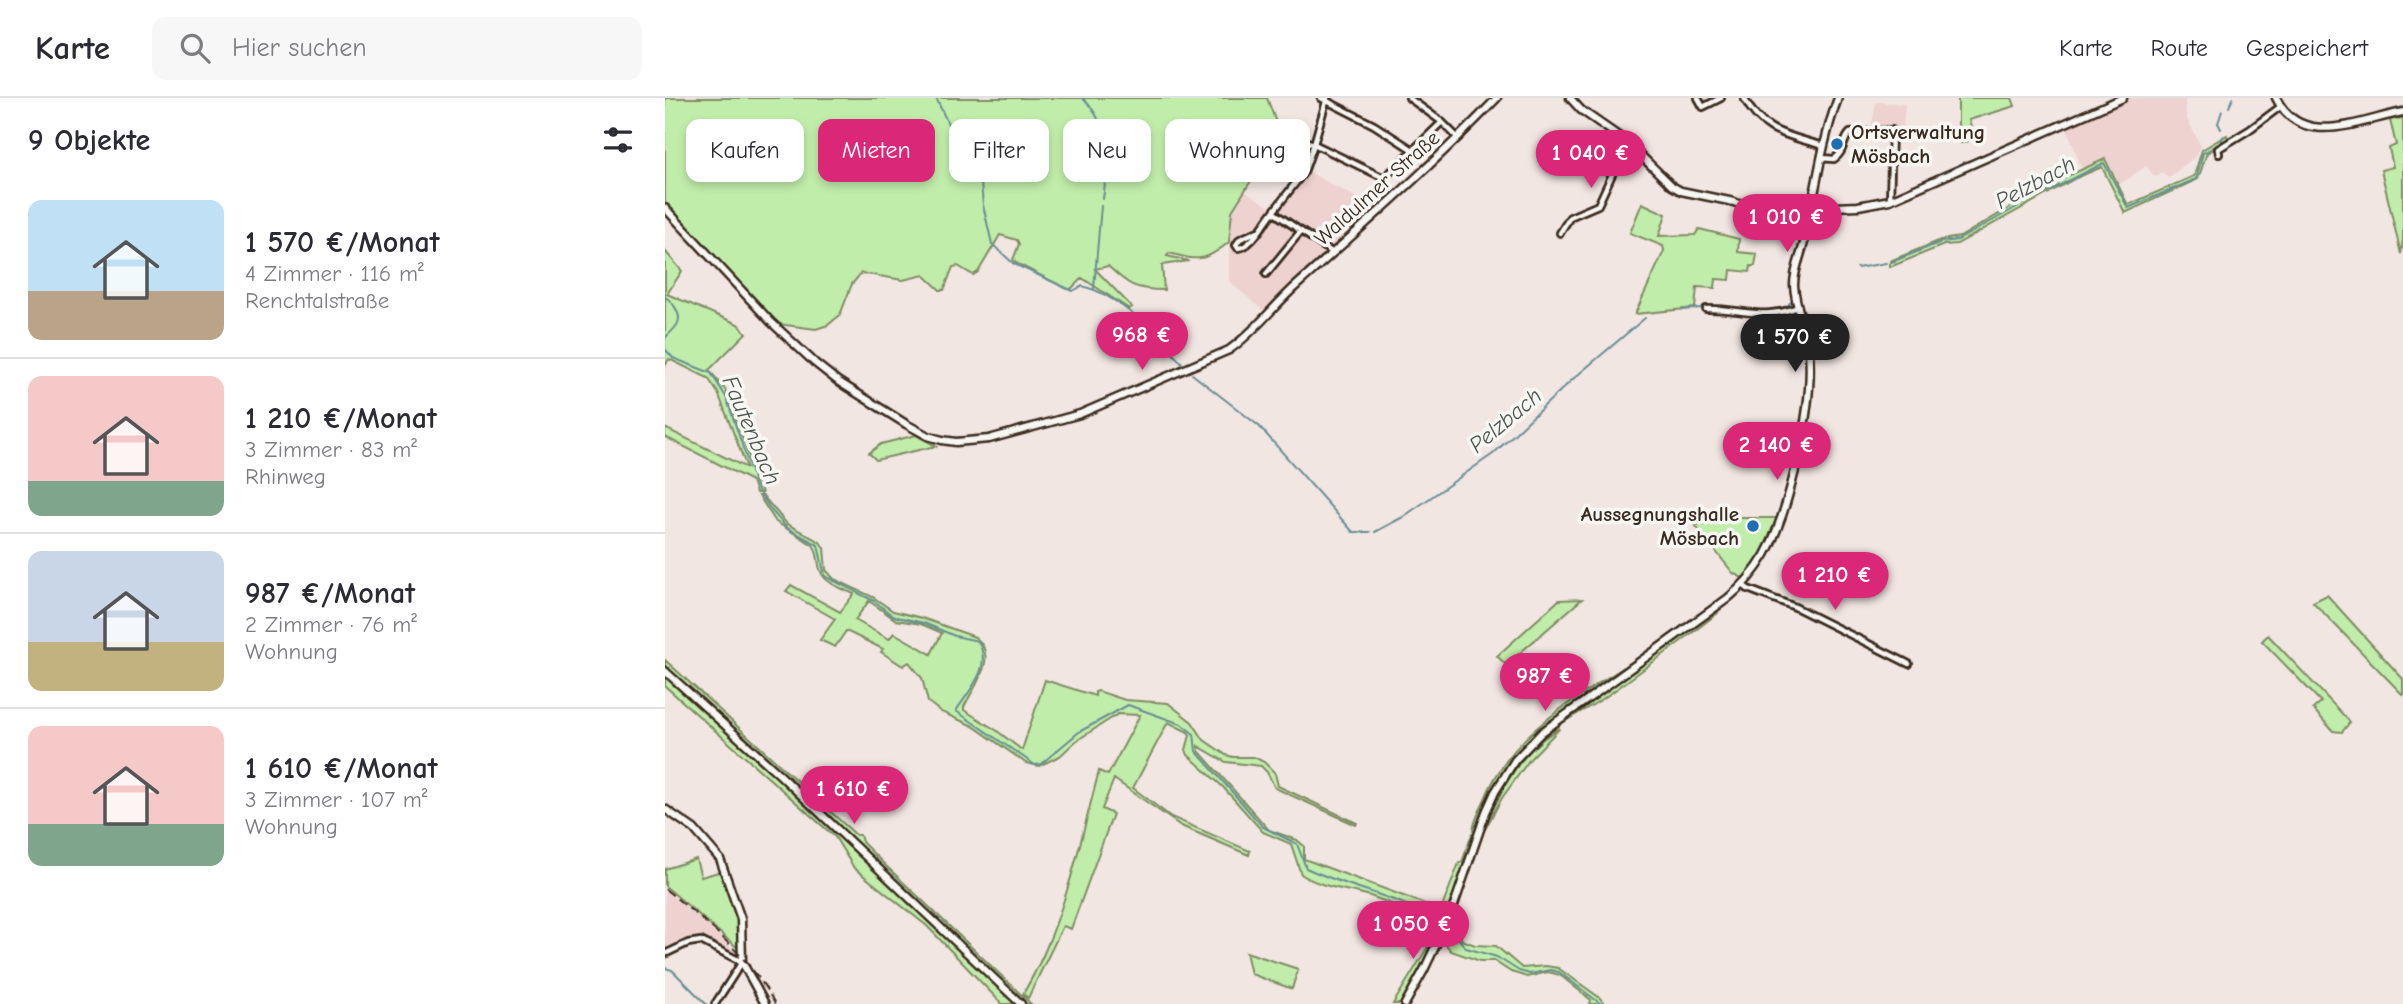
<!DOCTYPE html>
<html lang="de">
<meta charset="utf-8">
<style>
:root{--surface:#fff;--page:#f7f7f7;--text:#2b2b33;--muted:#7c7c81;--line:#e1e1e2;--accent:#db2777}
body{margin:0;font-family:"Comic Neue",sans-serif;background:var(--page);color:var(--text);height:100vh;display:flex;flex-direction:column;font-size:26px;white-space:nowrap}
*{box-sizing:border-box;margin:0}
p{font-size:23px;color:var(--muted)}
.icon{flex:none;width:38px;height:38px;fill:none;stroke:currentColor;stroke-width:2;stroke-linecap:round;stroke-linejoin:round}
.map{position:relative;flex:1;overflow:hidden}
.details{display:flex;flex-direction:column;background:var(--surface);width:665px}
.details>*{flex:none}
.hud{position:absolute;left:21px;top:21px;width:665px;height:63px;display:flex;gap:14px}
.price{position:absolute;translate:-50% -60px;padding:0 16px;border-radius:24px;background:var(--accent);color:#fff;font-size:23px;line-height:46px;filter:drop-shadow(0 2px 4px #0008)}
.price::after{content:'';position:absolute;left:50%;top:42px;width:21px;height:16px;margin-left:-10px;background:inherit;clip-path:polygon(0 0,100% 0,50% 100%)}
.price.active{background:#222;color:#fff}
ul{padding:0;list-style:none}
li{display:flex;align-items:center;gap:21px;height:175px;padding:0 28px}
li+li{border-top:2px solid var(--line)}
li span{display:grid;place-items:center;flex:none;width:196px;height:140px;border-radius:14px;color:#555}
li>.icon{margin-inline-start:auto}
span .icon{width:84px;height:84px;fill:#fffc;stroke-width:1}
li b{font-size:30px}
h2{display:flex;justify-content:space-between;align-items:center;height:84px;padding:0 28px;font-size:30px}
.pill{padding:0 24px;border-radius:14px;background:var(--surface);box-shadow:0 4px 10px #0003;font-size:24px;line-height:63px}
.pill.active{background:var(--accent);color:#fff}
header{display:flex;align-items:center;gap:42px;box-sizing:border-box;height:98px;padding:0 35px;background:var(--surface);border-bottom:2px solid var(--line)}
header strong{font-size:33px}
nav{display:flex;gap:38px;margin-inline-start:auto;font-size:24px}
.search{width:490px;height:63px;background:var(--page);display:flex;align-items:center;gap:18px;box-sizing:border-box;padding:0 24px;border-radius:14px;color:var(--muted);font-size:26px}
main{display:flex;flex:1;min-height:0}
.map>svg:first-child{display:block}
.built{fill:#edd2cf}
.green{fill:#c1edaa;stroke:#7e8c64;stroke-width:2;fill-rule:evenodd}
.lines{fill:none;stroke-linecap:round;stroke-linejoin:round}
.stream{stroke:#678f94;stroke-width:2}
.street-casing{stroke:#3b2a1e;stroke-width:10}
.secondary-casing{stroke:#3b2a1e;stroke-width:11}
.street{stroke:#f6f6f2;stroke-width:4.5}
.secondary{stroke:#f6f6f2;stroke-width:6}
.rail{stroke:#3b2a1e;stroke-width:2;stroke-dasharray:10 5;stroke-linecap:butt}
.poi-dot{fill:#1f6fb2;stroke:#f6f6f2;stroke-width:2.5}
.labels{text-anchor:middle;stroke-width:7;stroke-linejoin:round;paint-order:stroke}
.poi-label{font-size:21px;font-weight:bold;fill:#3b2a1e;stroke:#f6f6f2;text-anchor:start}
.street-label{font-size:21px;fill:#3b2a1e;stroke:#f6f6f2}
.water-label{font-size:23px;font-style:italic;fill:#4e544f;stroke:#f6f6f2}
</style>
<header>
<strong>Karte</strong>
<div class="search"><svg class="icon" aria-label="search" viewBox="0 0 24 24"><circle cx="10" cy="10" r="6"/><path d="M15 15l6 6"/></svg>Hier suchen</div>
<nav><a>Karte</a><a>Route</a><a>Gespeichert</a></nav>
</header>
<main>
<section class="details">
<h2>9 Objekte<svg class="icon" aria-label="filters" viewBox="0 0 24 24"><path d="M4 7h16M4 17h16"/><circle cx="9" cy="7" r="2"/><circle cx="15" cy="17" r="2"/></svg></h2>
<ul>
<li><span style="background:linear-gradient(#bfe0f5 65%,#b9a48a 0)"><svg class="icon" aria-label="home" viewBox="0 0 24 24"><path d="M3 11l9-7 9 7M6 9v11h12V9"/></svg></span><div><b>1 570 €/Monat</b><p>4 Zimmer · 116 m²</p><p>Renchtalstraße</p></div></li>
<li><span style="background:linear-gradient(#f6c9c9 75%,#7fa58c 0)"><svg class="icon" aria-label="home" viewBox="0 0 24 24"><path d="M3 11l9-7 9 7M6 9v11h12V9"/></svg></span><div><b>1 210 €/Monat</b><p>3 Zimmer · 83 m²</p><p>Rhinweg</p></div></li>
<li><span style="background:linear-gradient(#c9d6e8 65%,#c2b280 0)"><svg class="icon" aria-label="home" viewBox="0 0 24 24"><path d="M3 11l9-7 9 7M6 9v11h12V9"/></svg></span><div><b>987 €/Monat</b><p>2 Zimmer · 76 m²</p><p>Wohnung</p></div></li>
<li><span style="background:linear-gradient(#f6c9c9 70%,#7fa58c 0)"><svg class="icon" aria-label="home" viewBox="0 0 24 24"><path d="M3 11l9-7 9 7M6 9v11h12V9"/></svg></span><div><b>1 610 €/Monat</b><p>3 Zimmer · 107 m²</p><p>Wohnung</p></div></li>
</ul>
</section>
<div class="map">
<svg width="1738" height="906" viewBox="0 0 1738 906">
<rect width="100%" height="100%" fill="#f2e6e2"/>
<filter id="ink" filterUnits="userSpaceOnUse"><feTurbulence type="fractalNoise" baseFrequency=".0143" numOctaves="2"/><feDisplacementMap in="SourceGraphic" scale="14" xChannelSelector="R" yChannelSelector="G"/><feConvolveMatrix kernelMatrix="1 2 1 2 8 2 1 2 1" color-interpolation-filters="sRGB"/></filter>
<g filter="url(#ink)">
<path class="built" d="M 1452,0 L 1520,0 L 1521,19 L 1536,48 L 1532,57 L 1503,80 L 1497,74 L 1490,79 L 1481,68 L 1454,87 L 1440,61 L 1417,71 L 1401,28 Z
M 1211,4 L 1240,6 L 1238,29 L 1206,31 Z
M 640,72 L 720,115 L 635,186 L 607,216 L 596,211 L 564,183 L 564,131 L 567,114 L 580,93 L 609,112 Z
M 0,792 L 49,831 L 72,856 L 69,863 L 32,847 L 0,860 Z"/>
<path class="green" d="M 0,0 L 602,0 L 613,30 L 613,40 L 567,113 L 564,144 C 540,164 533,163 504,155 L 502,158 L 524,163 L 497,167 L 499,192 C 470,192 463,187 443,168 L 430,171 L 467,209 L 464,211 L 417,180 L 406,191 L 402,191 L 351,165 L 348,162 L 354,146 L 352,142 L 335,137 L 313,174 L 308,177 L 293,168 L 288,169 L 279,192 L 275,192 L 259,177 L 238,182 L 196,175 L 187,186 L 175,217 L 163,227 L 151,231 L 113,226 L 108,223 L 0,106 Z
M 1293,0 L 1347,0 L 1350,8 L 1304,22 L 1310,41 L 1296,45 L 1293,30 Z
M 1738,20 L 1738,142 L 1736,156 L 1716,72 L 1728,69 L 1724,50 L 1731,47 L 1725,22 Z
M 1562,37 L 1564,42 L 1542,55 L 1533,81 L 1460,115 L 1437,69 L 1411,80 L 1292,146 L 1279,147 L 1225,169 L 1225,163 L 1276,142 L 1295,139 L 1385,86 L 1440,61 L 1463,107 L 1529,78 L 1537,52 Z
M 977,105 L 1001,116 L 994,138 L 1030,137 L 1034,131 L 1074,141 L 1073,154 L 1092,156 L 1090,168 L 1086,168 L 1085,174 L 1066,172 L 1065,182 L 1051,181 L 1050,190 L 1032,189 L 1030,210 L 970,216 L 999,153 L 998,148 L 965,135 Z
M 0,153 L 17,173 L 2,196 L 73,226 L 81,235 L 44,272 L 60,291 L 97,395 L 91,395 L 87,383 L 0,339 L 0,330 L 82,370 L 53,295 L 43,280 L 4,261 L 0,268 Z
M 251,337 L 271,348 L 211,362 L 204,355 L 216,346 Z
M 94,398 L 98,398 L 122,426 L 155,444 L 159,450 L 161,472 L 169,481 L 208,499 L 228,513 L 257,520 L 310,539 C 335,558 309,588 299,609 L 299,612 L 331,632 L 357,652 L 380,582 L 430,598 L 430,594 L 433,593 L 460,602 L 503,605 L 527,624 L 539,642 L 561,657 L 568,659 L 589,659 L 599,664 L 610,675 L 613,688 L 692,725 L 691,727 L 610,690 L 602,674 L 596,668 L 561,664 L 533,648 L 534,653 L 604,732 L 632,742 L 639,748 L 639,761 L 776,812 L 794,765 L 797,764 L 807,736 L 809,736 L 787,805 L 776,829 C 753,817 729,806 705,798 C 682,791 656,790 636,776 L 626,746 L 598,734 L 558,689 L 523,657 L 521,652 L 525,637 L 523,634 L 503,624 L 468,690 L 506,719 L 585,753 L 584,757 L 516,728 L 449,681 L 437,711 L 448,716 L 406,831 L 398,828 L 363,900 L 358,896 C 366,882 374,867 380,853 C 405,795 418,733 434,673 L 443,677 L 475,617 L 453,616 L 411,643 L 395,658 L 374,668 L 361,665 L 308,628 L 276,614 L 263,604 L 257,580 L 244,564 L 238,568 L 216,554 L 218,551 L 181,533 L 170,549 L 155,542 L 170,521 L 121,493 L 126,487 L 175,514 L 189,496 C 178,491 160,485 156,474 C 152,465 154,455 148,447 L 111,424 ZM 204,503 L 231,522 L 256,526 L 277,535 L 266,556 L 229,535 L 224,541 L 190,522 Z
M 1072,420 L 1112,420 L 1099,452 L 1079,481 L 1068,475 L 1030,427 Z
M 1662,497 L 1738,581 L 1738,597 L 1648,504 Z
M 917,501 L 841,567 L 832,558 L 894,502 Z
M 1048,507 L 890,621 L 840,672 L 826,696 L 811,733 L 808,733 C 809,723 815,712 819,703 C 847,631 914,600 974,559 C 998,543 1023,521 1048,507 Z
M 1052,512 L 1053,515 C 1018,542 982,569 946,595 C 930,607 912,615 896,626 C 857,653 834,689 818,732 L 834,690 L 851,665 L 879,636 Z
M 1603,537 L 1685,624 L 1677,634 L 1668,633 L 1648,611 L 1656,604 L 1597,543 Z
M 0,562 L 191,737 L 195,737 L 197,744 L 218,765 L 366,906 L 359,906 L 79,641 L 0,570 Z
M 0,577 L 118,685 L 351,906 L 337,906 L 262,828 L 189,770 L 170,739 L 0,588 Z
M 895,630 L 865,661 L 837,700 L 819,733 C 834,694 856,650 895,630 Z
M 31,761 L 36,779 L 57,773 L 74,823 L 74,851 L 0,788 L 0,771 Z
M 788,824 L 791,824 L 797,842 L 810,847 L 831,848 L 857,870 L 881,868 L 893,870 L 935,900 L 939,906 L 925,906 L 926,902 L 895,877 L 883,874 L 862,879 L 846,874 L 829,863 L 815,863 L 786,853 L 779,844 Z
M 770,841 L 737,906 L 728,906 L 767,842 Z
M 581,854 L 633,871 L 627,891 L 586,876 Z"/>
<g class="lines">
<path class="stream" d="M 271,0 L 298,58 L 316,85 L 318,107 L 327,146 L 349,166 L 408,193 L 417,188 C 458,198 489,237 517,265
M 417,0 C 446,24 443,68 438,101
M 1564,9 L 1568,0
M 1556,31 L 1553,25 L 1557,13
M 1227,164 L 1276,144 L 1293,142 L 1359,105 L 1439,65 L 1463,110 L 1531,81 L 1538,55 L 1554,46 L 1559,38
M 1192,170 L 1221,165
M 429,190 L 436,108
M 0,199 C 7,203 17,216 13,225 C 11,230 4,236 0,240
M 1050,208 L 1072,210
M 1078,211 L 1087,213
M 1119,211 L 1127,203
M 1018,212 L 1045,209
M 0,251 L 8,260 L 46,275 L 61,299 L 92,391 L 106,412 L 122,430 L 153,447 L 160,478 L 209,503 L 228,518 L 259,525 L 290,538 L 313,543 C 328,569 305,591 291,613 L 370,667 L 376,666 L 414,634 L 463,607 L 516,626 L 529,636 L 531,653 L 598,729 L 632,746 L 641,770 C 686,791 737,799 779,826
M 527,276 L 594,328 L 688,434 L 705,434
M 710,434 L 738,419 L 828,356 L 908,281 L 980,220
M 784,829 L 801,850 L 832,859 L 854,873 L 865,876 L 885,872 L 894,874 L 936,906
M 0,870 L 7,872 L 41,906"/>
<defs>
<path id="street" d="M 656,0 L 709,27 L 748,52
M 662,0 L 649,46 L 639,74 L 608,114 L 668,155
M 744,0 L 777,24 L 793,40
M 1033,0 L 1038,9 L 1056,0
M 1079,0 C 1097,35 1123,37 1158,48
M 608,34 L 649,46 L 719,80 L 777,24
M 1554,56 L 1553,51 L 1584,32 L 1615,9
M 1156,60 L 1169,61 C 1180,54 1177,43 1185,35 L 1227,32 L 1225,102
M 593,133 L 575,141 L 571,147 L 573,150 C 586,150 600,124 608,114
M 895,135 L 905,119 L 933,107 L 962,44
M 601,176 L 636,133
M 1041,211 C 1077,210 1097,223 1133,209
M 1078,487 L 1083,491 L 1130,509 L 1244,566
M 0,856 L 23,845 L 36,843 L 77,864 L 50,906"/>
<path id="secondary" d="M 905,0 L 916,12 L 962,44 L 1007,88 L 1016,93 L 1069,104 L 1122,127 L 1143,128
M 1611,0 C 1637,52 1695,22 1738,14
M 0,110 L 106,224 L 150,265 L 174,284 L 241,326 L 263,338 L 277,342 L 291,344 L 324,341 L 415,316 L 564,252 C 591,233 609,207 633,186 C 701,125 769,66 832,0
M 1145,110 L 1193,108 L 1225,102 L 1458,0
M 0,573 L 115,677 L 356,906
M 0,711 L 29,731 L 55,761 L 76,821 L 77,864 L 100,906
M 740,906 L 759,872 L 787,813 L 821,714 L 830,694 L 850,662 L 877,634 L 1062,501 C 1078,488 1090,474 1100,457 C 1125,412 1149,306 1144,255 C 1142,232 1130,210 1129,187 C 1129,170 1137,156 1140,140 C 1151,93 1156,46 1173,0"/>
</defs>
<use href="#street" class="street-casing"/>
<use href="#secondary" class="secondary-casing"/>
<use href="#street" class="street"/>
<use href="#secondary" class="secondary"/>
<path class="rail" d="M 0,791 C 42,825 84,857 110,906"/>
</g>
</g>
<g class="poi-dot">
<circle cx="1172" cy="46" r="7"/>
<circle cx="1088" cy="428" r="7"/>
</g>
<g class="labels">
<g class="poi-label">
<text x="1186" y="41">Ortsverwaltung<tspan x="1186" dy="24">Mösbach</tspan></text>
<text x="1074" y="423" text-anchor="end">Aussegnungshalle<tspan x="1074" dy="24">Mösbach</tspan></text>
</g>
<g class="street-label">
<text transform="translate(712 90) rotate(-42)" y="7">Waldulmer Straße</text>
</g>
<g class="water-label">
<text transform="translate(1370 84) rotate(-28)" y="8">Pelzbach</text>
<text transform="translate(840 322) rotate(-40)" y="8">Pelzbach</text>
<text transform="translate(87 332) rotate(67)" y="8">Fautenbach</text>
</g>
</g>
</svg>
<b class="price" style="left:926px;top:92px">1 040 €</b>
<b class="price" style="left:1122px;top:156px">1 010 €</b>
<b class="price" style="left:477px;top:274px">968 €</b>
<b class="price active" style="left:1130px;top:276px">1 570 €</b>
<b class="price" style="left:1112px;top:384px">2 140 €</b>
<b class="price" style="left:1170px;top:514px">1 210 €</b>
<b class="price" style="left:880px;top:615px">987 €</b>
<b class="price" style="left:189px;top:728px">1 610 €</b>
<b class="price" style="left:748px;top:863px">1 050 €</b>
<div class="hud">
<a class="pill">Kaufen</a>
<a class="pill active">Mieten</a>
<a class="pill">Filter</a>
<a class="pill">Neu</a>
<a class="pill">Wohnung</a>
</div>
</div>
</main>
